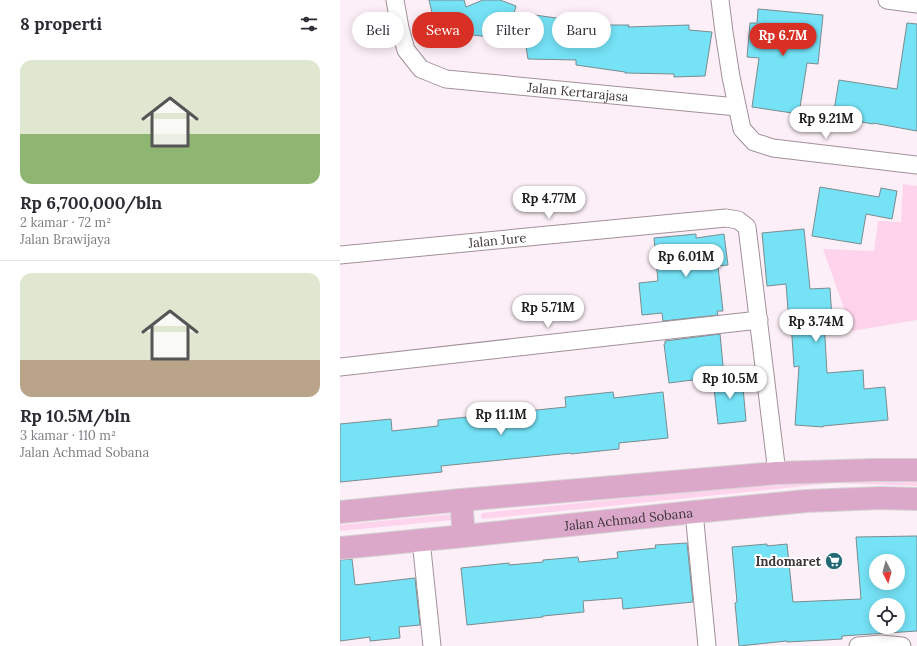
<!DOCTYPE html>
<html lang="id">
<meta charset="utf-8">
<style>
:root{--surface:#fff;--page:#f7f7f7;--text:#2b2b33;--muted:#7c7c81;--line:#e1e1e2;--accent:#d93025}
body{margin:0;font-family:Lora,serif;background:var(--page);color:var(--text);height:100vh;display:flex;flex-direction:column;font-size:15px;white-space:nowrap}
*{box-sizing:border-box;margin:0}
p{font-size:13px;color:var(--muted)}
.icon{flex:none;width:22px;height:22px;fill:none;stroke:currentColor;stroke-width:2;stroke-linecap:round;stroke-linejoin:round}
.map{position:relative;flex:1;overflow:hidden}
.panel{display:flex;flex-direction:column;background:var(--surface);width:340px}
.panel>*{flex:none}
.guide{position:absolute;left:12px;top:12px;width:380px;height:36px;display:flex;gap:8px}
.needle{width:26px;rotate:174deg}
.controls{position:absolute;left:529px;top:554px;display:grid;gap:8px}
.controls a{display:grid;place-items:center;width:36px;height:36px;border-radius:50%;background:var(--surface);box-shadow:0 2px 10px #0003;font-size:20px}
.price{position:absolute;translate:-50% -34px;padding:0 9px;border-radius:14px;background:#fff;color:#222;font-size:13px;line-height:26px;filter:drop-shadow(0 1px 2px #0008)}
.price::after{content:'';position:absolute;left:50%;top:24px;width:12px;height:9px;margin-left:-6px;background:inherit;clip-path:polygon(0 0,100% 0,50% 100%)}
.price.active{background:var(--accent);color:#fff}
ul{padding:0;list-style:none}
li{display:grid;align-content:center;gap:8px;height:212px;padding:0 20px}
li+li{border-top:1px solid var(--line)}
li span{display:grid;place-items:center;height:124px;border-radius:12px;color:#555}
li>.icon{margin-inline-start:auto}
span .icon{width:72px;height:72px;fill:#fffc;stroke-width:1}
li b{font-size:17px}
h2{display:flex;justify-content:space-between;align-items:center;height:48px;padding:0 20px;font-size:17px}
.tag{padding:0 14px;border-radius:18px;background:var(--surface);box-shadow:0 2px 10px #0003;font-size:14px;line-height:36px}
.tag.active{background:var(--accent);color:#fff}
main{display:flex;flex:1;min-height:0}
.map>svg:first-child{display:block}
.green{fill:#fdd4ec}
.building{fill:#75e2f6;stroke:#798c90;fill-rule:evenodd}
.lines{fill:none;stroke-linecap:round;stroke-linejoin:round}
.street-casing{stroke:#a1919a;stroke-width:19}
.primary-casing{stroke:#d4d3d3;stroke-width:24}
.street{stroke:#fff;stroke-width:17}
.primary{stroke:#dba8c9;stroke-width:22}
.labels{text-anchor:middle;stroke-width:4;stroke-linejoin:round;paint-order:stroke}
.street-label{font-size:13px;fill:#3c3539;stroke:#fff}
.poi-label{font-size:13px;font-weight:bold;fill:#3c3539;stroke:#fff;text-anchor:end}
</style>
<main>
<section class="panel">
<h2>8 properti<svg class="icon" aria-label="filters" viewBox="0 0 24 24"><path d="M4 7h16M4 17h16"/><circle cx="9" cy="7" r="2"/><circle cx="15" cy="17" r="2"/></svg></h2>
<ul>
<li><span style="background:linear-gradient(#dfe7d0 60%,#8fb573 0)"><svg class="icon" aria-label="home" viewBox="0 0 24 24"><path d="M3 11l9-7 9 7M6 9v11h12V9"/></svg></span><div><b>Rp 6,700,000/bln</b><p>2 kamar · 72 m²</p><p>Jalan Brawijaya</p></div></li>
<li><span style="background:linear-gradient(#dfe7d0 70%,#b9a48a 0)"><svg class="icon" aria-label="home" viewBox="0 0 24 24"><path d="M3 11l9-7 9 7M6 9v11h12V9"/></svg></span><div><b>Rp 10.5M/bln</b><p>3 kamar · 110 m²</p><p>Jalan Achmad Sobana</p></div></li>
</ul>
</section>
<div class="map">
<svg width="577" height="646" viewBox="0 0 577 646">
<rect width="100%" height="100%" fill="#fdeff7"/>
<path class="green" d="M 563,184 L 577,186 L 577,320 L 512,331 L 483,249 L 534,251 L 538,221 L 561,222 Z
M 491,477 L 577,480 L 577,486 L 494,483 L 143,519 L 141,517 L 141,515 L 142,513 Z
M 112,514 L 113,520 L 0,531 L 0,525 Z"/>
<path class="building" d="M 89,0 L 124,0 L 126,7 L 143,0 L 160,0 L 176,6 L 172,21 L 195,15 L 230,20 L 230,25 L 289,25 L 288,27 L 349,25 L 349,30 L 372,32 L 365,76 L 334,77 L 334,74 L 285,73 L 285,72 L 236,65 L 236,60 L 188,59 L 185,41 L 124,34 L 122,40 L 99,42 Z
M 418,9 L 483,15 L 478,64 L 467,63 L 459,114 L 412,107 L 419,58 L 407,57 L 410,23 L 417,23 Z
M 567,23 L 577,24 L 577,131 L 533,123 L 533,124 L 493,117 L 499,80 L 557,89 Z
M 480,187 L 539,197 L 541,188 L 557,191 L 552,219 L 526,214 L 521,244 L 472,236 Z
M 464,229 L 470,289 L 490,288 L 492,319 L 484,320 L 487,373 L 523,370 L 524,389 L 545,387 L 548,420 L 483,426 L 483,427 L 455,425 L 459,366 L 454,367 L 451,322 L 449,322 L 446,284 L 427,286 L 422,233 Z
M 356,234 L 356,238 L 384,234 L 388,265 L 378,266 L 383,311 L 377,311 L 378,315 L 323,321 L 322,313 L 302,315 L 299,283 L 318,281 L 314,238 Z
M 380,334 L 384,376 L 329,383 L 324,344 L 325,344 L 325,341 Z
M 402,376 L 406,421 L 378,424 L 373,379 Z
M 273,392 L 274,398 L 323,392 L 328,438 L 279,443 L 279,449 L 231,454 L 231,453 L 101,466 L 102,472 L 0,482 L 0,424 L 51,419 L 52,431 L 98,426 L 98,420 L 226,407 L 225,397 Z
M 577,536 L 577,631 L 502,636 L 502,639 L 485,640 L 447,642 L 447,641 L 399,646 L 395,603 L 397,602 L 392,547 L 427,544 L 427,546 L 447,544 L 453,602 L 521,599 L 516,537 ZM 536,561 L 558,561 L 558,583 L 536,583 ZM 536,605 L 558,605 L 558,627 L 536,627 Z
M 347,543 L 353,602 L 283,609 L 282,598 L 243,601 L 244,612 L 203,616 L 203,617 L 127,625 L 121,568 L 169,563 L 169,565 L 203,562 L 203,560 L 238,557 L 239,562 L 278,558 L 277,552 L 316,548 L 315,545 Z
M 12,559 L 15,585 L 75,578 L 80,625 L 59,627 L 60,638 L 30,641 L 30,637 L 0,641 L 0,560 Z"/>
<g class="lines">
<defs>
<g id="street">
<path id="s1" d="M 55,0 L 60,28 L 66,50 L 81,69 L 106,79 L 397,107"/>
<path d="M 380,0 L 384,32 L 391,77 L 402,129 L 414,142 L 433,148 L 577,165"/>
<path d="M 547,0 L 577,4"/>
<path id="s2" d="M 0,255 L 386,218 L 398,220 L 407,227 L 437,473"/>
<path d="M 0,367 L 419,320"/>
<path d="M 354,512 L 367,646"/>
<path d="M 81,540 L 92,646"/>
<path d="M 518,646 L 541,644 L 562,646"/>
</g>
<g id="primary">
<path d="M 121,500 L 124,536"/>
<path d="M 0,512 L 121,500 L 437,473 L 533,470 L 577,470"/>
<path id="s3" d="M 0,548 L 124,536 L 354,512 L 466,501 L 541,498 L 577,499"/>
</g>
</defs>
<use href="#street" class="street-casing"/>
<use href="#primary" class="primary-casing"/>
<use href="#street" class="street"/>
<use href="#primary" class="primary"/>
</g>
<defs>
<symbol id="supermarket-disc" viewBox="-11 -11 22 22"><circle r="9.5" fill="#206975" stroke="#fff"/><path d="M-6-5.5h2.5l.6 2H6L4.5 2H-2.5L-4.4-4H-6ZM-1.5 3.2a1.3 1.3 0 1 0 .1 0ZM3 3.2a1.3 1.3 0 1 0 .1 0Z" fill="#fff"/></symbol>
</defs>
<g fill-rule="evenodd">
<use href="#supermarket-disc" x="484" y="551" width="20" height="20"/>
</g>
<g class="labels">
<g class="street-label">
<text dy="5" stroke="none"><textPath href="#s1" startOffset="235">Jalan Kertarajasa</textPath></text>
<text dy="5" stroke="none"><textPath href="#s2" startOffset="158">Jalan Jure</textPath></text>
<text dy="5" stroke="none"><textPath href="#s3" startOffset="290">Jalan Achmad Sobana</textPath></text>
</g>
<g class="poi-label">
<text x="481" y="566">Indomaret</text>
</g>
</g>
</svg>
<div class="controls">
<a><svg class="needle" viewBox="-14 -14 28 28"><path d="M0-13l5 13h-10z" fill="#e53935"/><path d="M0 13l5-13h-10z" fill="#7c7c81"/></svg></a>
<a><svg class="icon" aria-label="locate" viewBox="0 0 24 24"><circle cx="12" cy="12" r="6"/><path d="M12 2v4M12 18v4M2 12h4M18 12h4"/></svg></a>
</div>
<b class="price active" style="left:443px;top:57px">Rp 6.7M</b>
<b class="price" style="left:486px;top:140px">Rp 9.21M</b>
<b class="price" style="left:209px;top:220px">Rp 4.77M</b>
<b class="price" style="left:346px;top:278px">Rp 6.01M</b>
<b class="price" style="left:208px;top:329px">Rp 5.71M</b>
<b class="price" style="left:476px;top:343px">Rp 3.74M</b>
<b class="price" style="left:390px;top:400px">Rp 10.5M</b>
<b class="price" style="left:161px;top:436px">Rp 11.1M</b>
<div class="guide">
<a class="tag">Beli</a>
<a class="tag active">Sewa</a>
<a class="tag">Filter</a>
<a class="tag">Baru</a>
</div>
</div>
</main>
